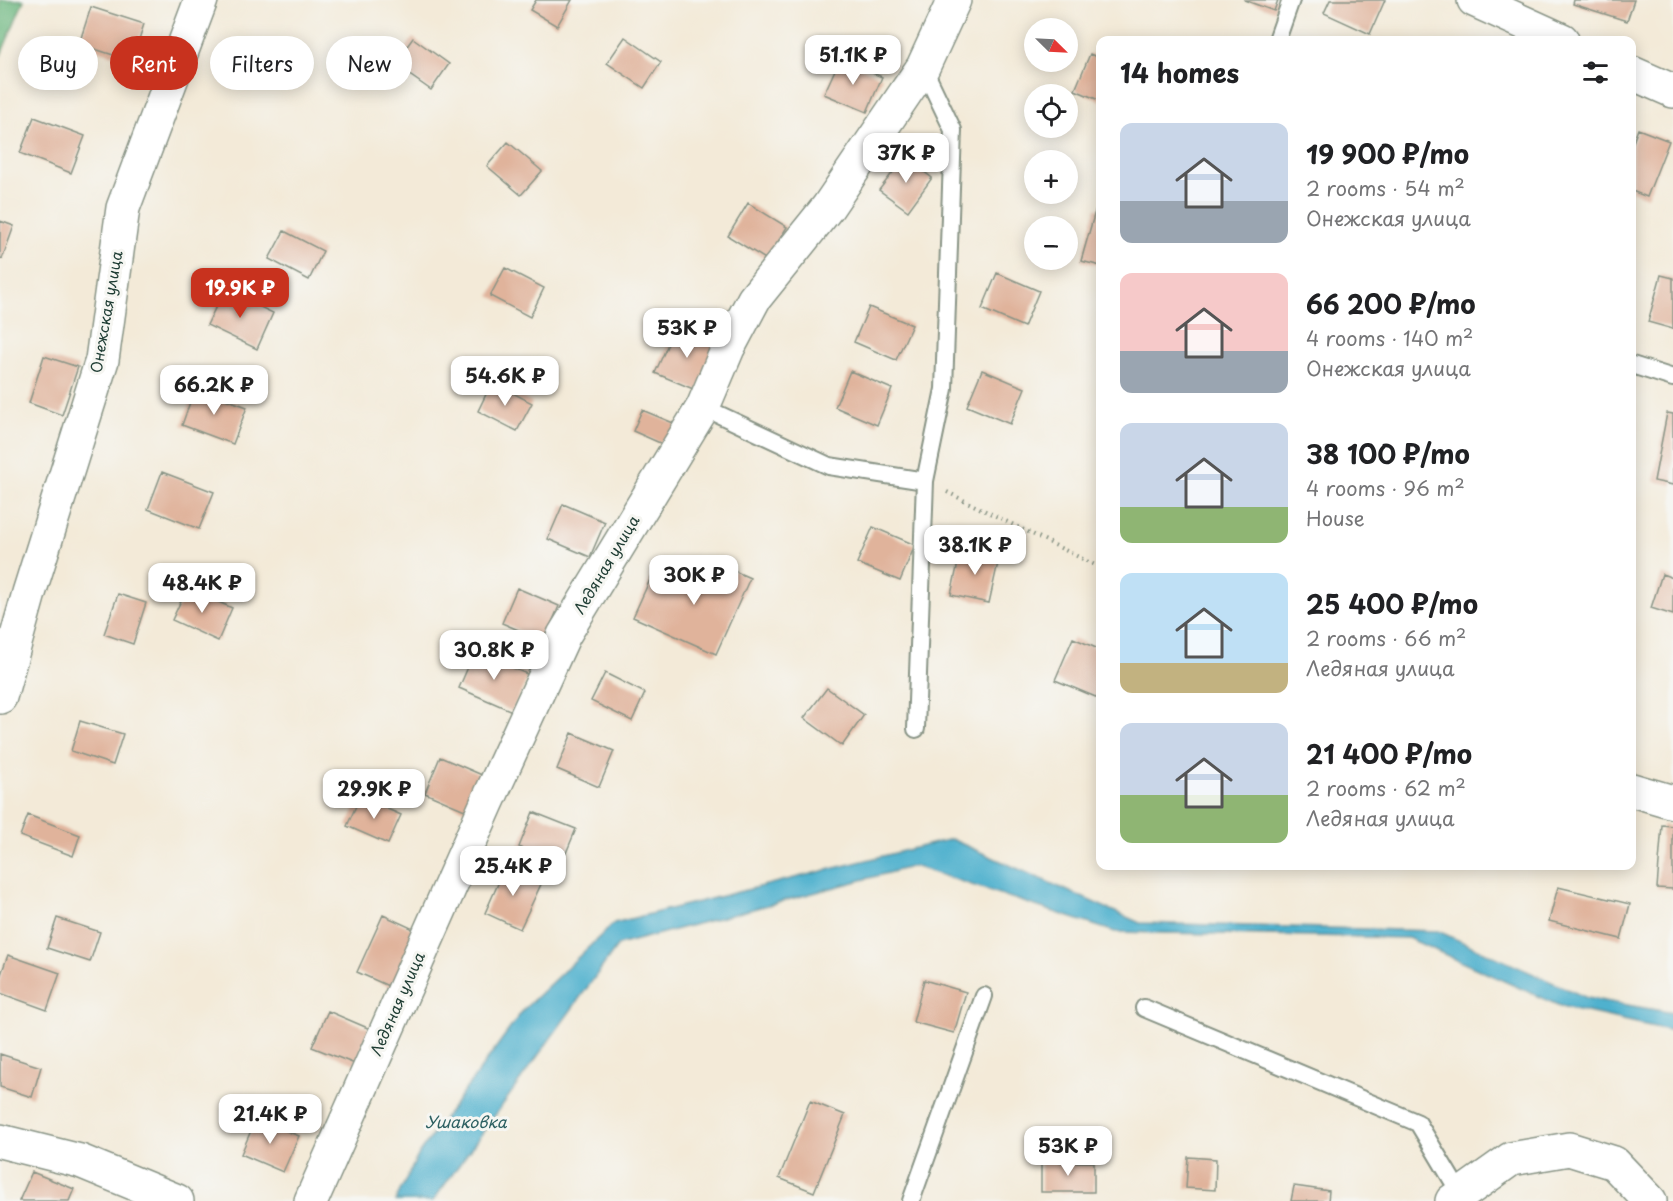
<!DOCTYPE html>
<meta charset="utf-8">
<style>
:root{--surface:#fff;--page:#f2f2f2;--text:#202124;--muted:#757577;--accent:#c8321e}
body{margin:0;font-family:"Playpen Sans",sans-serif;background:var(--page);color:var(--text);height:100vh;display:flex;flex-direction:column;font-size:22px;white-space:nowrap}
*{box-sizing:border-box;margin:0}
p{font-size:20px;color:var(--muted)}
.icon{flex:none;width:33px;height:33px;fill:none;stroke:currentColor;stroke-width:2;stroke-linecap:round;stroke-linejoin:round}
.map{position:relative;flex:1;overflow:hidden}
.side{position:absolute;left:1096px;top:36px;width:540px;height:834px;display:flex;flex-direction:column;background:var(--surface);border-radius:12px;box-shadow:0 3px 15px #0003}
.side>*{flex:none}
.guide{position:absolute;left:18px;top:36px;width:570px;height:54px;display:flex;gap:12px}
.needle{width:39px;rotate:114deg}
.tools{position:absolute;left:1024px;top:18px;display:grid;gap:12px}
.tools a{display:grid;place-items:center;width:54px;height:54px;border-radius:50%;background:var(--surface);box-shadow:0 3px 15px #0003;font-size:30px}
.price{position:absolute;translate:-50% -51px;padding:0 14px;border-radius:12px;background:#fff;color:#222;font-size:20px;line-height:39px;filter:drop-shadow(0 2px 3px #0008)}
.price::after{content:'';position:absolute;left:50%;top:36px;width:18px;height:14px;margin-left:-9px;background:inherit;clip-path:polygon(0 0,100% 0,50% 100%)}
.price.on{background:var(--accent);color:#fff}
ul{padding:0;list-style:none}
li{display:flex;align-items:center;gap:18px;height:150px;padding:0 24px}
li span{display:grid;place-items:center;flex:none;width:168px;height:120px;border-radius:12px;color:#555}
li>.icon{margin-inline-start:auto}
span .icon{width:72px;height:72px;fill:#fffc;stroke-width:1}
li b{font-size:26px}
h2{display:flex;justify-content:space-between;align-items:center;height:72px;padding:0 24px;font-size:26px}
.chip{padding:0 21px;border-radius:27px;background:var(--surface);box-shadow:0 3px 15px #0003;font-size:21px;line-height:54px}
.chip.on{background:var(--accent);color:#fff}
.map>svg:first-child{display:block}
.forest{fill:#6ab67e;stroke:#447a59;stroke-width:1.5}
.water{fill:#4fb1ce;stroke:#377781;stroke-width:1.5}
.building{fill:#e0b39b}
.lines{fill:none;stroke-linecap:round;stroke-linejoin:round}
.lane-casing{stroke:#899486;stroke-width:20}
.street-casing{stroke:#899486;stroke-width:36}
.path{stroke:#899486;stroke-width:4;stroke-dasharray:1.5 4.5;stroke-linecap:butt}
.lane{stroke:#fff;stroke-width:16}
.street{stroke:#fff;stroke-width:33}
.labels{text-anchor:middle;stroke-width:6;stroke-linejoin:round;paint-order:stroke}
.street-label{font-size:15px;fill:#1f3d34;stroke:#f6f6f2}
.water-label{font-size:16px;font-style:italic;fill:#2d6062;stroke:#f6f6f2}
</style>
<div class="map">
<svg width="1673" height="1201" viewBox="0 0 1673 1201">
<rect width="100%" height="100%" fill="#f6f6f2"/>
<filter id="ink" filterUnits="userSpaceOnUse"><feTurbulence type="fractalNoise" baseFrequency=".0167" numOctaves="2"/><feDisplacementMap in="SourceGraphic" scale="12" xChannelSelector="R" yChannelSelector="G"/><feConvolveMatrix kernelMatrix="1 2 1 2 8 2 1 2 1" color-interpolation-filters="sRGB"/></filter>
<filter id="wash" filterUnits="userSpaceOnUse"><feTurbulence type="fractalNoise" baseFrequency=".008" numOctaves="4" result="noise"/><feDisplacementMap in="SourceGraphic" scale="24" xChannelSelector="R" yChannelSelector="G"/><feGaussianBlur stdDeviation="1.35" result="paint"/><feColorMatrix in="noise" values="0 0 0 0 0 0 0 0 0 0 0 0 0 0 0 0 0 1.4 0 .05"/><feComposite in="paint" operator="in"/></filter>
<g filter="url(#wash)">
<rect width="100%" height="100%" fill="#f3ead8"/>
<path class="forest" d="M 0,0 L 24,0 L 0,57 Z"/>
<path class="water" d="M 951,839 L 1140,923 L 1438,931 L 1587,998 L 1673,1013 L 1673,1031 L 1560,1006 L 1408,938 L 1115,932 L 914,866 L 618,945 L 433,1201 L 395,1201 L 420,1152 L 524,1009 L 614,923 Z"/>
<g id="blocks">
<path class="building" d="M 536,0 L 572,0 L 557,26 L 530,10 Z
M 1244,0 L 1278,0 L 1274,11 Z
M 1330,0 L 1385,0 L 1370,34 L 1324,13 Z
M 1574,0 L 1634,0 L 1627,21 L 1573,4 Z
M 91,7 L 144,24 L 132,61 L 79,44 Z
M 625,37 L 661,62 L 644,88 L 607,63 Z
M 413,38 L 449,64 L 431,90 L 394,64 Z
M 1090,54 L 1101,59 L 1101,101 L 1075,90 Z
M 840,59 L 882,77 L 867,112 L 824,94 Z
M 34,117 L 85,136 L 71,173 L 20,153 Z
M 1638,129 L 1669,141 L 1647,197 L 1632,191 L 1632,145 Z
M 508,142 L 542,171 L 521,195 L 487,166 Z
M 905,157 L 932,178 L 908,211 L 879,190 Z
M 748,203 L 787,227 L 767,260 L 728,236 Z
M 1096,208 L 1101,209 L 1101,266 L 1081,261 Z
M 0,221 L 14,226 L 2,259 L 0,258 Z
M 284,231 L 323,251 L 309,280 L 269,259 Z
M 505,268 L 544,288 L 530,317 L 490,296 Z
M 997,273 L 1039,291 L 1024,327 L 982,309 Z
M 1661,275 L 1673,278 L 1673,329 L 1648,322 Z
M 224,290 L 273,313 L 257,349 L 207,325 Z
M 869,307 L 912,325 L 896,360 L 854,342 Z
M 676,326 L 718,345 L 698,391 L 655,373 Z
M 44,356 L 78,367 L 62,415 L 29,403 Z
M 982,370 L 1025,388 L 1010,424 L 967,406 Z
M 850,371 L 892,389 L 877,425 L 835,407 Z
M 492,382 L 532,403 L 517,431 L 478,411 Z
M 195,388 L 247,407 L 233,444 L 182,425 Z
M 642,410 L 678,425 L 669,447 L 633,431 Z
M 1667,413 L 1673,414 L 1673,485 L 1654,481 Z
M 162,472 L 214,492 L 199,529 L 148,509 Z
M 563,504 L 605,522 L 590,557 L 548,539 Z
M 873,527 L 915,545 L 900,581 L 857,563 Z
M 961,549 L 999,558 L 989,603 L 951,595 Z
M 709,560 L 750,578 L 716,654 L 633,617 L 653,573 L 695,592 Z
M 1662,574 L 1673,578 L 1673,615 L 1651,608 Z
M 187,588 L 232,608 L 218,641 L 172,620 Z
M 517,588 L 559,606 L 544,641 L 502,623 Z
M 118,594 L 146,603 L 133,644 L 104,634 Z
M 1073,638 L 1101,650 L 1101,690 L 1098,698 L 1055,680 Z
M 475,651 L 529,675 L 512,711 L 459,688 Z
M 605,673 L 645,693 L 632,721 L 591,701 Z
M 827,688 L 864,715 L 842,746 L 804,718 Z
M 80,721 L 123,734 L 113,765 L 71,751 Z
M 572,733 L 614,751 L 599,787 L 557,769 Z
M 440,757 L 482,775 L 467,811 L 425,793 Z
M 360,797 L 401,815 L 388,844 L 347,826 Z
M 533,812 L 576,829 L 561,865 L 519,847 Z
M 28,815 L 80,835 L 73,856 L 20,836 Z
M 1662,825 L 1673,826 L 1673,889 L 1657,888 Z
M 506,866 L 542,882 L 520,929 L 485,913 Z
M 1558,887 L 1630,904 L 1621,939 L 1549,921 Z
M 383,915 L 420,932 L 395,989 L 357,972 Z
M 57,918 L 100,932 L 90,962 L 47,948 Z
M 8,955 L 60,973 L 47,1010 L 0,993 L 0,977 Z
M 924,980 L 966,992 L 954,1033 L 913,1022 Z
M 328,1011 L 370,1029 L 355,1064 L 312,1047 Z
M 0,1054 L 41,1067 L 32,1097 L 0,1087 Z
M 810,1101 L 845,1115 L 814,1192 L 779,1178 Z
M 256,1119 L 299,1136 L 283,1172 L 241,1154 Z
M 1188,1157 L 1216,1159 L 1215,1190 L 1186,1188 Z
M 1041,1162 L 1094,1162 L 1094,1192 L 1041,1192 Z
M 32,1172 L 74,1189 L 69,1201 L 19,1201 Z
M 1294,1186 L 1329,1191 L 1328,1201 L 1291,1201 Z"/>
</g>
</g>
<g filter="url(#ink)">
<use href="#blocks" fill-opacity="0" stroke="#899486" stroke-width="1.5"/>
<g class="lines">
<defs>
<path id="lane" d="M 1277,40 L 1291,0
M 1632,365 L 1673,378
M 703,407 L 829,466 L 925,481
M 916,729 L 925,481 L 944,389 L 953,130 L 923,67
M 1144,1008 L 1418,1123 L 1461,1195
M 911,1201 L 984,996"/>
<path id="street" d="M 1474,0 L 1562,40
M 1632,73 L 1673,91
M 0,697 L 29,593 L 102,360 L 123,208 L 201,0
M 1632,790 L 1673,802
M 0,1141 L 80,1161 L 177,1201
M 311,1201 L 487,803 L 564,635 L 703,407 L 728,348 L 754,299 L 828,207 L 923,67 L 954,0
M 1452,1201 L 1511,1159 L 1569,1149 L 1614,1163 L 1650,1201"/>
</defs>
<use href="#lane" class="lane-casing"/>
<use href="#street" class="street-casing"/>
<path class="path" d="M 947,492 L 1101,568"/>
<use href="#lane" class="lane"/>
<use href="#street" class="street"/>
</g>
</g>
<g class="labels">
<g class="street-label">
<text transform="translate(107 312) rotate(-80)" y="5">Онежская улица</text>
<text transform="translate(607 565) rotate(-59)" y="5">Ледяная улица</text>
<text transform="translate(398 1004) rotate(-66)" y="5">Ледяная улица</text>
</g>
<g class="water-label">
<text x="466" y="1128">Ушаковка</text>
</g>
</g>
</svg>
<div class="tools">
<a><svg class="needle" viewBox="-14 -14 28 28"><path d="M0-13l5 13h-10z" fill="#e53935"/><path d="M0 13l5-13h-10z" fill="#757577"/></svg></a>
<a><svg class="icon" aria-label="locate" viewBox="0 0 24 24"><circle cx="12" cy="12" r="6"/><path d="M12 2v4M12 18v4M2 12h4M18 12h4"/></svg></a>
<a>+</a>
<a>−</a>
</div>
<b class="price" style="left:853px;top:86px">51.1K ₽</b>
<b class="price" style="left:906px;top:184px">37K ₽</b>
<b class="price on" style="left:240px;top:319px">19.9K ₽</b>
<b class="price" style="left:687px;top:359px">53K ₽</b>
<b class="price" style="left:505px;top:407px">54.6K ₽</b>
<b class="price" style="left:214px;top:416px">66.2K ₽</b>
<b class="price" style="left:975px;top:576px">38.1K ₽</b>
<b class="price" style="left:694px;top:606px">30K ₽</b>
<b class="price" style="left:202px;top:614px">48.4K ₽</b>
<b class="price" style="left:494px;top:681px">30.8K ₽</b>
<b class="price" style="left:374px;top:820px">29.9K ₽</b>
<b class="price" style="left:513px;top:897px">25.4K ₽</b>
<b class="price" style="left:270px;top:1145px">21.4K ₽</b>
<b class="price" style="left:1068px;top:1177px">53K ₽</b>
<div class="guide">
<a class="chip">Buy</a>
<a class="chip on">Rent</a>
<a class="chip">Filters</a>
<a class="chip">New</a>
</div>
<section class="side">
<h2>14 homes<svg class="icon" aria-label="filters" viewBox="0 0 24 24"><path d="M4 7h16M4 17h16"/><circle cx="9" cy="7" r="2"/><circle cx="15" cy="17" r="2"/></svg></h2>
<ul>
<li><span style="background:linear-gradient(#c9d6e8 65%,#9aa5b1 0)"><svg class="icon" aria-label="home" viewBox="0 0 24 24"><path d="M3 11l9-7 9 7M6 9v11h12V9"/></svg></span><div><b>19 900 ₽/mo</b><p>2 rooms · 54 m²</p><p>Онежская улица</p></div></li>
<li><span style="background:linear-gradient(#f6c9c9 65%,#9aa5b1 0)"><svg class="icon" aria-label="home" viewBox="0 0 24 24"><path d="M3 11l9-7 9 7M6 9v11h12V9"/></svg></span><div><b>66 200 ₽/mo</b><p>4 rooms · 140 m²</p><p>Онежская улица</p></div></li>
<li><span style="background:linear-gradient(#c9d6e8 70%,#8fb573 0)"><svg class="icon" aria-label="home" viewBox="0 0 24 24"><path d="M3 11l9-7 9 7M6 9v11h12V9"/></svg></span><div><b>38 100 ₽/mo</b><p>4 rooms · 96 m²</p><p>House</p></div></li>
<li><span style="background:linear-gradient(#bfe0f5 75%,#c2b280 0)"><svg class="icon" aria-label="home" viewBox="0 0 24 24"><path d="M3 11l9-7 9 7M6 9v11h12V9"/></svg></span><div><b>25 400 ₽/mo</b><p>2 rooms · 66 m²</p><p>Ледяная улица</p></div></li>
<li><span style="background:linear-gradient(#c9d6e8 60%,#8fb573 0)"><svg class="icon" aria-label="home" viewBox="0 0 24 24"><path d="M3 11l9-7 9 7M6 9v11h12V9"/></svg></span><div><b>21 400 ₽/mo</b><p>2 rooms · 62 m²</p><p>Ледяная улица</p></div></li>
</ul>
</section>
</div>
